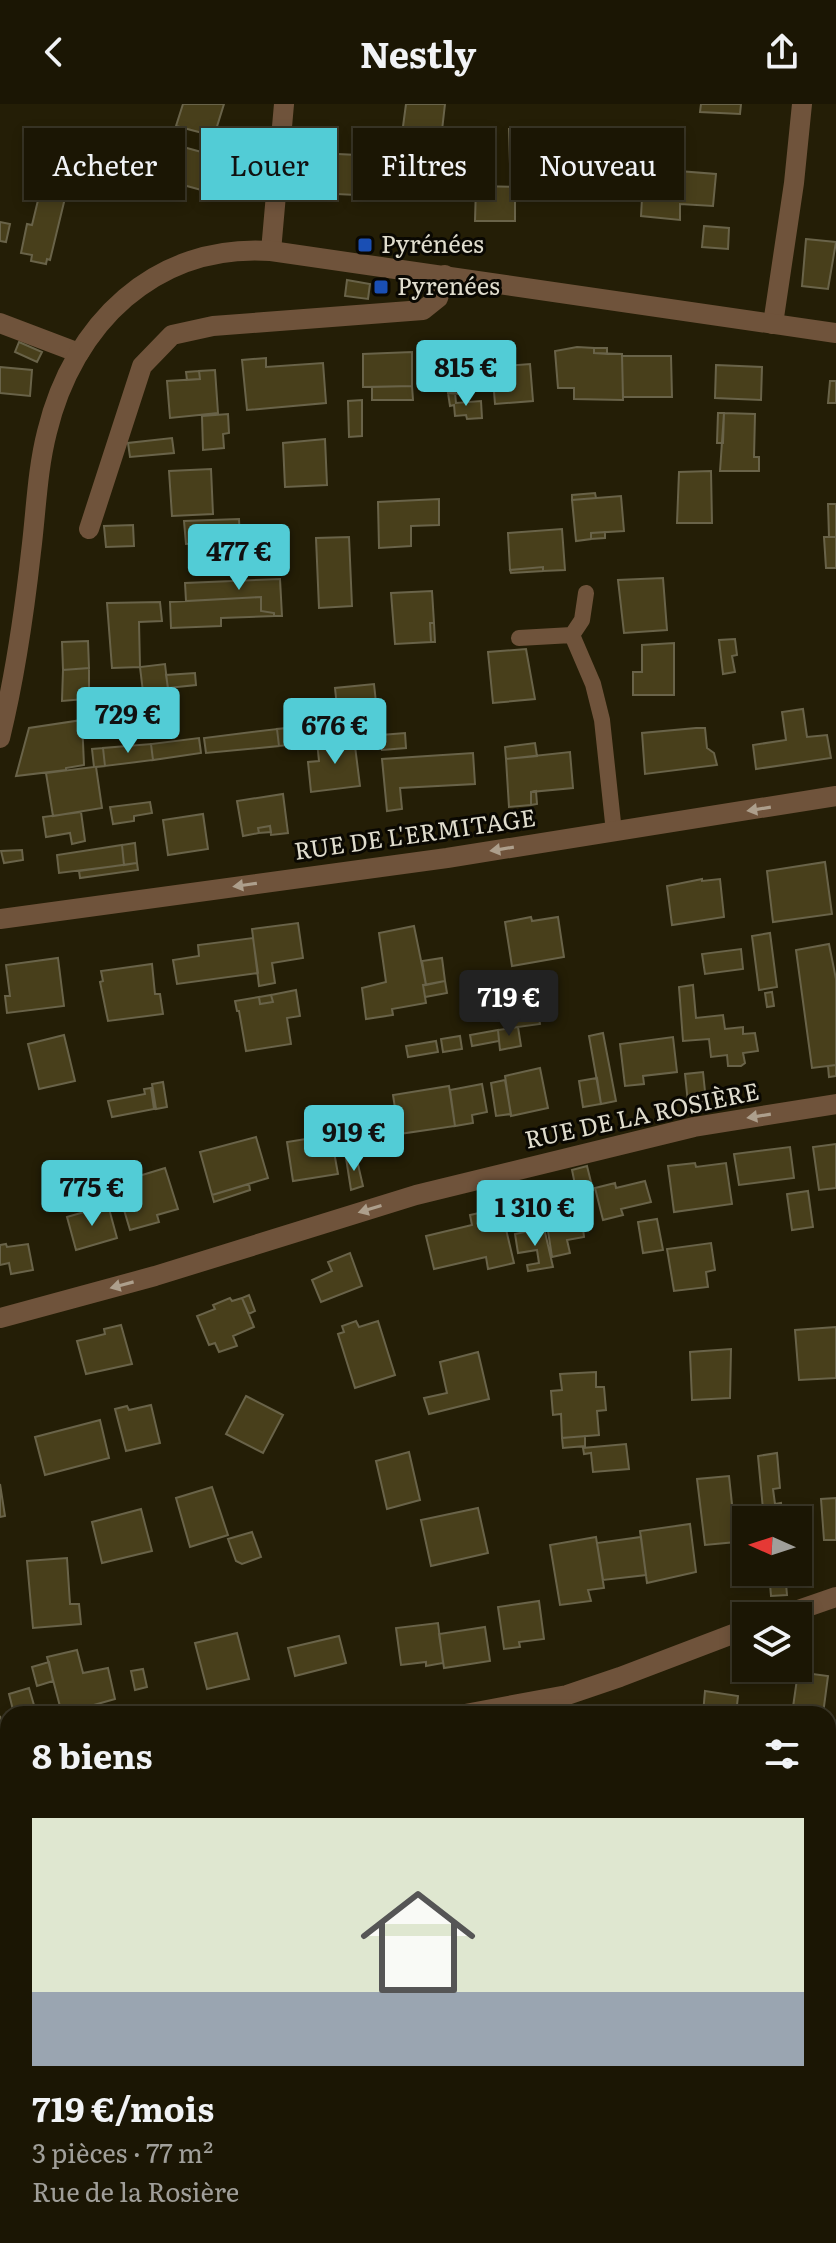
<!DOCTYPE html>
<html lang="fr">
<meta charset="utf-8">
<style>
:root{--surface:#1b1604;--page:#241f0e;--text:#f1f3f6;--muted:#a09f9a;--line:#393526;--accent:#52ccd6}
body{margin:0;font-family:Literata,serif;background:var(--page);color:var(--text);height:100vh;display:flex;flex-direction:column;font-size:30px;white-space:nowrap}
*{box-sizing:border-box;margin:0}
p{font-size:26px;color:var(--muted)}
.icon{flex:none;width:44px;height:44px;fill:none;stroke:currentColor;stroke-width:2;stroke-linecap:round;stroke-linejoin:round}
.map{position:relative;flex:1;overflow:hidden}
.side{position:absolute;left:0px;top:1602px;width:836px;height:538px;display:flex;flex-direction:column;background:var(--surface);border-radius:24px 24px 0 0;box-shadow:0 4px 12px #0003,0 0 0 2px var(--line)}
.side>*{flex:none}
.hud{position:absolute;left:24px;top:24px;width:788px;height:72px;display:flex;gap:16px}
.needle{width:52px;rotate:273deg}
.buttons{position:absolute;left:732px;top:1402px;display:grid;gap:16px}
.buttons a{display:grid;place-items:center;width:80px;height:80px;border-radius:0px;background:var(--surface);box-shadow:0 4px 12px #0003,0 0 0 2px var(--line);font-size:40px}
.price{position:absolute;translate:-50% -68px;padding:0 18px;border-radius:8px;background:var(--accent);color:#111;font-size:26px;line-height:52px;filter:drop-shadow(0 2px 4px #0008)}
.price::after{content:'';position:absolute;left:50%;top:48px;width:24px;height:18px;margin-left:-12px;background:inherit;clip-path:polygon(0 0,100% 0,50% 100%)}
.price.on{background:#222;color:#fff}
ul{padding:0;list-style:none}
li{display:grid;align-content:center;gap:16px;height:424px;padding:0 32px}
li+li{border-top:2px solid var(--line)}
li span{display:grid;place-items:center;height:248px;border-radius:0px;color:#555}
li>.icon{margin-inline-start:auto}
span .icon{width:144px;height:144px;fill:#fffc;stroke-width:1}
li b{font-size:34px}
h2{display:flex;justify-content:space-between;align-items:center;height:96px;padding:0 32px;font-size:34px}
.tag{padding:0 28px;border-radius:0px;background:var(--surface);box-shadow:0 4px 12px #0003,0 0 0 2px var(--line);font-size:28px;line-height:72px}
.tag.on{background:var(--accent);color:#111}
header{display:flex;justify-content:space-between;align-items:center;height:104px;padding:0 32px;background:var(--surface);font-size:36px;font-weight:700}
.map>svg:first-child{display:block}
.building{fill:#483f1b;stroke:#696349;stroke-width:2}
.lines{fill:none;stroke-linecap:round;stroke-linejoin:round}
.service{stroke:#6f533b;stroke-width:16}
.minor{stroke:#6f533b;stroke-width:20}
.tertiary{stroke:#6f533b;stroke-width:20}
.oneway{fill:#ad9f8c}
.transit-dot{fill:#1a4fb4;stroke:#0a0802;stroke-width:3}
.labels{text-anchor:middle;stroke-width:6;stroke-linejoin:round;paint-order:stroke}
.poi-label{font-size:24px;fill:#e0ddce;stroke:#0a0802;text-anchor:start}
.street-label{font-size:24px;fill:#e0ddce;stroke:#0a0802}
</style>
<header><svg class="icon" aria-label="back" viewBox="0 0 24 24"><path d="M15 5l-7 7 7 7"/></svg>Nestly<svg class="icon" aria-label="share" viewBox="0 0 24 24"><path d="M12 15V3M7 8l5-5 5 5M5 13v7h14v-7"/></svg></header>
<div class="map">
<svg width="836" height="2139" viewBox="0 0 836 2139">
<rect width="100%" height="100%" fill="#241e06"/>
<path class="building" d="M 183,0 L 224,0 L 214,32 L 176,22 Z
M 406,0 L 445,0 L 441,35 L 402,30 Z
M 701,0 L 741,0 L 740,10 L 700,8 Z
M 509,25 L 559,26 L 558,67 L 543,67 L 542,60 L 510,60 Z
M 176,41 L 216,52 L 205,87 L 165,76 Z
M 318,49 L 357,51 L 356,91 L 316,89 Z
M 558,50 L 622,51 L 621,82 L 590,81 L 590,93 L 558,93 Z
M 644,58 L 679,60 L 679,67 L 716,70 L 713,102 L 680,100 L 680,116 L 641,112 Z
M 476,82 L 515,83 L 515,117 L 475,117 Z
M 40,88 L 65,94 L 50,156 L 47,155 L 46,160 L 31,157 L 32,151 L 21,149 L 27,120 L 32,121 Z
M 0,118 L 10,120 L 6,138 L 0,137 Z
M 704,122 L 729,124 L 728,145 L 702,143 Z
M 806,135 L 836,138 L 828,185 L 802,182 Z
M 347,176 L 370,180 L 368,195 L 345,192 Z
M 19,238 L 42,248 L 37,258 L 15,248 Z
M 463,243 L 463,249 L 490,247 L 493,283 L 458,286 L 459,290 L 448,289 L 443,244 Z
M 577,243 L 594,244 L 594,249 L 622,250 L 623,296 L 574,295 L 574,284 L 558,284 L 555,247 Z
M 594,244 L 607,244 L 607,250 L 594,249 Z
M 412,248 L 412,282 L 363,283 L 363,250 Z
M 622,252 L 671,252 L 672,293 L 623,293 Z
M 266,254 L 266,263 L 323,259 L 326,299 L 247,306 L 242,256 Z
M 511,256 L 512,262 L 492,263 L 491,257 Z
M 530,260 L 533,297 L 495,300 L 492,263 Z
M 716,261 L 762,263 L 761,296 L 715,294 Z
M 0,263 L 32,266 L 30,292 L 0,289 Z
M 215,266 L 218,309 L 170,314 L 167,277 L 200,275 L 199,267 Z
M 199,267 L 200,275 L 187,276 L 186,268 Z
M 830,277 L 836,277 L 836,299 L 828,299 Z
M 412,282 L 413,296 L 372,296 L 372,283 Z
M 455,288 L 456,299 L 481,297 L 482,314 L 467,315 L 466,311 L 455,312 L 454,301 L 450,302 L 448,289 Z
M 362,296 L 362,332 L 349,333 L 348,297 Z
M 718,309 L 724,309 L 723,339 L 717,339 Z
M 724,309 L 755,310 L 754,353 L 759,353 L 759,367 L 720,367 Z
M 228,310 L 229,329 L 223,330 L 224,344 L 203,346 L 202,312 Z
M 172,334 L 174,349 L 130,353 L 128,339 Z
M 325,335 L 327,381 L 285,383 L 283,339 Z
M 211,365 L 213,410 L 172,412 L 169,367 Z
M 711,367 L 712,419 L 677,419 L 679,368 Z
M 595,389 L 596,394 L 572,396 L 572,391 Z
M 621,392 L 624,427 L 591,429 L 591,435 L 576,437 L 572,396 Z
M 439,395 L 439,421 L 411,422 L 411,442 L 379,444 L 378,398 Z
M 828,400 L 836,400 L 836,433 L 829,433 Z
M 239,415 L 240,437 L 186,440 L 184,417 Z
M 133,421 L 134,442 L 106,443 L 104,422 Z
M 562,425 L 565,466 L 543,467 L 543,463 L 510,466 L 508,429 Z
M 605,428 L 605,434 L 591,435 L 591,429 Z
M 349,433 L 352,502 L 319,504 L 316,434 Z
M 824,433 L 836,433 L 836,464 L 826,464 Z
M 543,463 L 543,467 L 511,469 L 510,466 Z
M 663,474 L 667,526 L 624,529 L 618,476 Z
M 280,475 L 282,512 L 274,512 L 274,509 L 261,507 L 261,493 L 186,497 L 185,479 Z
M 432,487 L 434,519 L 430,519 L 431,538 L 395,540 L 391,489 Z
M 261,493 L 261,507 L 274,509 L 274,512 L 221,514 L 221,522 L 171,524 L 170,498 Z
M 160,498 L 162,517 L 139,518 L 140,563 L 112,564 L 107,499 Z
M 430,519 L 434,519 L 435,538 L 431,538 Z
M 735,535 L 737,551 L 732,552 L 735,568 L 723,570 L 719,536 Z
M 88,537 L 89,564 L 63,566 L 62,538 Z
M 674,539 L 674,591 L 633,591 L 633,568 L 642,568 L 642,541 Z
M 526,545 L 535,595 L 493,599 L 488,548 Z
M 165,560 L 168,586 L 143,588 L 140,563 Z
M 89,564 L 89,591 L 85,590 L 85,595 L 62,597 L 63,566 Z
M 195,569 L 196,581 L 168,584 L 166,571 Z
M 374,580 L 377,608 L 338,613 L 335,584 Z
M 803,605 L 807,633 L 827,631 L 831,654 L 756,665 L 753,641 L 786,636 L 782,608 Z
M 82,616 L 84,661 L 66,664 L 66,666 L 16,672 L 29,624 Z
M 317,621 L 320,638 L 279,642 L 277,625 Z
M 329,624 L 331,637 L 320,638 L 318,625 Z
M 696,624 L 705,624 L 707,644 L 714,649 L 717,661 L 645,670 L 642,629 Z
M 277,625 L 279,642 L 206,649 L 204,634 Z
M 405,629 L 406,644 L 382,646 L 381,631 Z
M 199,634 L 201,649 L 153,656 L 151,640 Z
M 354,634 L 360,682 L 311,688 L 308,658 L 319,657 L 317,638 Z
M 535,639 L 537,652 L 506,655 L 505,643 Z
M 151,640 L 153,656 L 105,662 L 103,644 Z
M 103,644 L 105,662 L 96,663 L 102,704 L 53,712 L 46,669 L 94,663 L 92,645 Z
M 570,648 L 573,684 L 531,688 L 531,701 L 509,703 L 506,655 Z
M 473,649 L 475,680 L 400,684 L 402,705 L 387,707 L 382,655 Z
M 536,687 L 537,700 L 531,701 L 531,688 Z
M 283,690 L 288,729 L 271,731 L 270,722 L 258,724 L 259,729 L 243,732 L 237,697 Z
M 150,698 L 152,709 L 134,712 L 134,717 L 113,720 L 110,703 Z
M 81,708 L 85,737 L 72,740 L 70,729 L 46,733 L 43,713 Z
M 203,710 L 208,745 L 168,751 L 163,716 Z
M 270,722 L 271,728 L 259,729 L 258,724 Z
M 135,739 L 137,759 L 124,761 L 122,741 Z
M 122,741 L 124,761 L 59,769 L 57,751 Z
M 22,746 L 23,756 L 4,759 L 1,747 Z
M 825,758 L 832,810 L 773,818 L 767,767 Z
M 137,759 L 138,766 L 80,774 L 79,767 Z
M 702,775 L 702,777 L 720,775 L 724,813 L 672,821 L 667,782 Z
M 531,813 L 532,817 L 558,813 L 564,853 L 512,862 L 505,818 Z
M 298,819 L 303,854 L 272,859 L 275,879 L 259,882 L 252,825 Z
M 414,822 L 426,881 L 423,881 L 426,899 L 392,905 L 393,911 L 366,915 L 362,884 L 386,878 L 379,829 Z
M 770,829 L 777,883 L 759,886 L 752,832 Z
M 253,834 L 258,869 L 177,880 L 173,856 L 199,852 L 198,841 Z
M 829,840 L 836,875 L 836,961 L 812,964 L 796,846 Z
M 741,845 L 743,865 L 705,870 L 702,850 Z
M 58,854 L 64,902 L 7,909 L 5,892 L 10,892 L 6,861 Z
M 442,854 L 445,877 L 426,881 L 422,857 Z
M 152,860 L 155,890 L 160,890 L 163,910 L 108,917 L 100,878 L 103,877 L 101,867 Z
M 445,877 L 447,889 L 425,893 L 423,881 Z
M 693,881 L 696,914 L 723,911 L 725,925 L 743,923 L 743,930 L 755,929 L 758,947 L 743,949 L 745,959 L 741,962 L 728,962 L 727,951 L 711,953 L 709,935 L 683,937 L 679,883 Z
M 296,886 L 300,912 L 287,914 L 291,940 L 246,947 L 239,907 L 237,907 L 235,897 L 259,893 L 260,900 L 273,898 L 271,891 Z
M 772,888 L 774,902 L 767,903 L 765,889 Z
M 271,891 L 273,898 L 260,900 L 259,893 Z
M 536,895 L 540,920 L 511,924 L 507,899 Z
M 518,923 L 521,942 L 500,946 L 498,926 Z
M 498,926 L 499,937 L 472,942 L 470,931 Z
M 603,929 L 616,997 L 601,1000 L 589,932 Z
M 64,931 L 75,977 L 39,985 L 28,940 Z
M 460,932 L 462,945 L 443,948 L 441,935 Z
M 673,933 L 677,968 L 643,972 L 644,980 L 625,982 L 620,940 Z
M 436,937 L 438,948 L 408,953 L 406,942 Z
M 836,961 L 836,972 L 829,973 L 828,962 Z
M 540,964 L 548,1004 L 511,1012 L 505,972 Z
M 703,968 L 706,997 L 688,999 L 685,970 Z
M 597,974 L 601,1000 L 583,1003 L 579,977 Z
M 505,976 L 511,1010 L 496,1012 L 491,979 Z
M 163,978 L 167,1003 L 156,1005 L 152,980 Z
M 482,980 L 487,1008 L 472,1011 L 473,1019 L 455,1022 L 450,986 Z
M 449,982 L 455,1022 L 399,1030 L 393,991 Z
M 151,984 L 154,1005 L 112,1013 L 108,997 L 145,990 L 144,985 Z
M 387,1011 L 393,1047 L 356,1052 L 351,1017 Z
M 331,1031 L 338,1070 L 293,1077 L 287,1038 Z
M 256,1033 L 268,1074 L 212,1091 L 200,1048 Z
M 836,1040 L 836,1084 L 819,1086 L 813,1043 Z
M 790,1043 L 794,1074 L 739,1081 L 734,1050 Z
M 356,1052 L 363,1082 L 351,1086 L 346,1054 Z
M 695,1059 L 696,1063 L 726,1059 L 732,1100 L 674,1108 L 668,1062 Z
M 587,1062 L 593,1086 L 577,1090 L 572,1066 Z
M 165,1064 L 178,1105 L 157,1111 L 159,1118 L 130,1126 L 116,1079 Z
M 645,1077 L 651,1098 L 621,1105 L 623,1111 L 603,1116 L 595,1084 L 615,1079 L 616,1084 Z
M 249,1080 L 250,1086 L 214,1098 L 212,1091 Z
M 808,1087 L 813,1123 L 792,1126 L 787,1090 Z
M 108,1101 L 117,1134 L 76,1146 L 67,1113 Z
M 501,1104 L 514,1159 L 488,1165 L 486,1153 L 434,1165 L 426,1132 L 472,1121 L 470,1111 Z
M 581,1108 L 584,1133 L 567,1136 L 570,1149 L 552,1153 L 546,1114 Z
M 657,1115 L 663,1146 L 643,1149 L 638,1118 Z
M 544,1124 L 553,1163 L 528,1167 L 527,1161 L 539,1159 L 537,1146 L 518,1149 L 515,1130 Z
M 711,1139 L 715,1166 L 706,1168 L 708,1183 L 674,1187 L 667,1145 Z
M 6,1140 L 7,1143 L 28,1140 L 33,1166 L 11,1170 L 9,1159 L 0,1161 L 0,1141 Z
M 350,1149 L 362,1182 L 321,1198 L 312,1176 L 332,1167 L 328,1158 Z
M 249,1191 L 255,1207 L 249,1210 L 242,1194 Z
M 230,1194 L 232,1197 L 242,1194 L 254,1223 L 233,1232 L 237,1242 L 219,1248 L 215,1239 L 209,1241 L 197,1212 L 215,1205 L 213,1201 Z
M 356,1217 L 359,1223 L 378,1217 L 395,1271 L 355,1284 L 338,1230 L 344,1228 L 342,1222 Z
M 121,1221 L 132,1260 L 86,1270 L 77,1237 L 105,1230 L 104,1225 Z
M 836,1223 L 836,1274 L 799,1276 L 795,1226 Z
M 731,1245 L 730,1294 L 692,1296 L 690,1248 Z
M 478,1248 L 489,1295 L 429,1310 L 424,1294 L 447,1289 L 440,1258 Z
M 596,1268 L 596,1283 L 604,1283 L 606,1306 L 597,1307 L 599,1331 L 562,1334 L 561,1310 L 553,1311 L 551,1287 L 562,1286 L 560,1270 Z
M 246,1292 L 283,1311 L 263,1349 L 226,1330 Z
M 151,1301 L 160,1339 L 126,1347 L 115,1305 L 127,1302 L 129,1306 Z
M 100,1316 L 109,1354 L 45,1371 L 35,1333 Z
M 585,1332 L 585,1342 L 563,1344 L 562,1334 Z
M 626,1340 L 629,1365 L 593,1368 L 591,1349 L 584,1350 L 583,1344 Z
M 409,1348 L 420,1396 L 387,1405 L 376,1357 Z
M 777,1349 L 780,1384 L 773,1385 L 775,1400 L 781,1399 L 783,1416 L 764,1416 L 758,1352 Z
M 729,1372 L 736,1438 L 705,1441 L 697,1375 Z
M 0,1380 L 5,1412 L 0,1413 Z
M 212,1383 L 228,1431 L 190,1443 L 176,1394 Z
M 836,1394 L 836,1436 L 824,1436 L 821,1395 Z
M 478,1404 L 488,1449 L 431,1462 L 421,1416 Z
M 141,1405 L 152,1447 L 102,1459 L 92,1418 Z
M 690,1420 L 696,1468 L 647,1479 L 640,1427 Z
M 252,1428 L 261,1453 L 242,1460 L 236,1457 L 228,1435 Z
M 596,1433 L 604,1484 L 588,1486 L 591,1497 L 560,1501 L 550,1441 Z
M 641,1433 L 646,1471 L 603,1476 L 597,1439 Z
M 67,1454 L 70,1500 L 79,1500 L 81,1520 L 33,1524 L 27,1457 Z
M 753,1468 L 769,1468 L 770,1479 L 754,1481 Z
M 769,1468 L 785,1468 L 787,1491 L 771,1492 Z
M 539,1497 L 544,1535 L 519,1538 L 520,1543 L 504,1545 L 498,1503 Z
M 438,1519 L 443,1559 L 426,1562 L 426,1558 L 401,1561 L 396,1524 Z
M 485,1523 L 490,1557 L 444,1564 L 439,1530 Z
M 237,1529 L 249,1575 L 207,1585 L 195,1539 Z
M 339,1532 L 346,1559 L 295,1572 L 288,1544 Z
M 77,1546 L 83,1569 L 108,1564 L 115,1595 L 62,1610 L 47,1553 Z
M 49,1558 L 53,1577 L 37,1582 L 32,1563 Z
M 143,1565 L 147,1583 L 135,1586 L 131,1567 Z
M 798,1568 L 828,1572 L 823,1610 L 792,1610 Z
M 29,1584 L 36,1608 L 59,1602 L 60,1610 L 14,1610 L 9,1590 Z
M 705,1587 L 738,1592 L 736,1610 L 703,1610 Z
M 737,1602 L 792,1609 L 736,1610 Z
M 0,1612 L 7,1638 L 0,1640 Z
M 2,1724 L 8,1724 L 8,1752 L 1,1752 Z
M 16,2132 L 47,2132 L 46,2139 L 16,2137 Z
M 127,2132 L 152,2132 L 151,2139 L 126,2139 Z"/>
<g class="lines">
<path class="service" d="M 572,531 L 593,580 L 602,616 L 614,728
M 519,534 L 572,531 L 582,516 L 586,489"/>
<path class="minor" d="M 271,147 L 284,0
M 0,219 L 79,249
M 773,220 L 794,79 L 802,0
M 89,425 L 142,262 L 172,231 L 213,222 L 423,206 L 438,194 L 445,171
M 0,815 L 447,754 L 836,692
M 0,1214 L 155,1172 L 416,1091 L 694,1023 L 836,1000
M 781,1512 L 836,1493
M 465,1610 L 567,1591 L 620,1573 L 746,1525
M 0,1678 L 8,1677
M 828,2109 L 836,2103
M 184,2139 L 186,2132
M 793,2139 L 802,2132"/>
<path class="tertiary" d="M 0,634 C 15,573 24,511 31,448 C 36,409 37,367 47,328 C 73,220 155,139 271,147 L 836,229"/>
</g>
<defs><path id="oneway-solid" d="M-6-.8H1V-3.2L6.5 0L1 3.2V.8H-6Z" transform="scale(2)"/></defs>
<g class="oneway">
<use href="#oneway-solid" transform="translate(759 705) rotate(171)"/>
<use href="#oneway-solid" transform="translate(502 745) rotate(171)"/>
<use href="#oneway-solid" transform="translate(245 781) rotate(172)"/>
<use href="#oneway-solid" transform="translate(759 1012) rotate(171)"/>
<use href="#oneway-solid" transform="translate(370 1105) rotate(163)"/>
<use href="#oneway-solid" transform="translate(122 1181) rotate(165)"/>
</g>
<g class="transit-dot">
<rect x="357" y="133" width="16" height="16" rx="4"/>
<rect x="373" y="175" width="16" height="16" rx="4"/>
</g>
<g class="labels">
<g class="poi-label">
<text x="381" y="149">Pyrénées</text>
<text x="397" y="191">Pyrenées</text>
</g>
<g class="street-label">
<text transform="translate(415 731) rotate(-8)" y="8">RUE DE L'ERMITAGE</text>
<text transform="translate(642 1012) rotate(-12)" y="8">RUE DE LA ROSIÈRE</text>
</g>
</g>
</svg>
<div class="buttons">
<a><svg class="needle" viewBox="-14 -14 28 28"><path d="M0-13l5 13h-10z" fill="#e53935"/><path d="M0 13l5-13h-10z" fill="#a09f9a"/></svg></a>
<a><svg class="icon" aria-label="layers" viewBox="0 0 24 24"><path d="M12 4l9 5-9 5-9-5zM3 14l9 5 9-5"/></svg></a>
</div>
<b class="price" style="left:466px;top:304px">815 €</b>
<b class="price" style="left:239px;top:488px">477 €</b>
<b class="price" style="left:128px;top:651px">729 €</b>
<b class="price" style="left:335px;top:662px">676 €</b>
<b class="price on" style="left:509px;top:934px">719 €</b>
<b class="price" style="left:354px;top:1069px">919 €</b>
<b class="price" style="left:92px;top:1124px">775 €</b>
<b class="price" style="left:535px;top:1144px">1 310 €</b>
<div class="hud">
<a class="tag">Acheter</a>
<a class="tag on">Louer</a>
<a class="tag">Filtres</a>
<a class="tag">Nouveau</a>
</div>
<section class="side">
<h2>8 biens<svg class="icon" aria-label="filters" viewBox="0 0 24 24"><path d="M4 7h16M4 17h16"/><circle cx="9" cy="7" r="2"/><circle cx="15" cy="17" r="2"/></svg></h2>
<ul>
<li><span style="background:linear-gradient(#dfe7d0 70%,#9aa5b1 0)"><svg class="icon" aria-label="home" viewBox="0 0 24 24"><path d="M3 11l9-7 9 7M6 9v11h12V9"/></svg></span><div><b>719 €/mois</b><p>3 pièces · 77 m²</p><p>Rue de la Rosière</p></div></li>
</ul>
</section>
</div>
